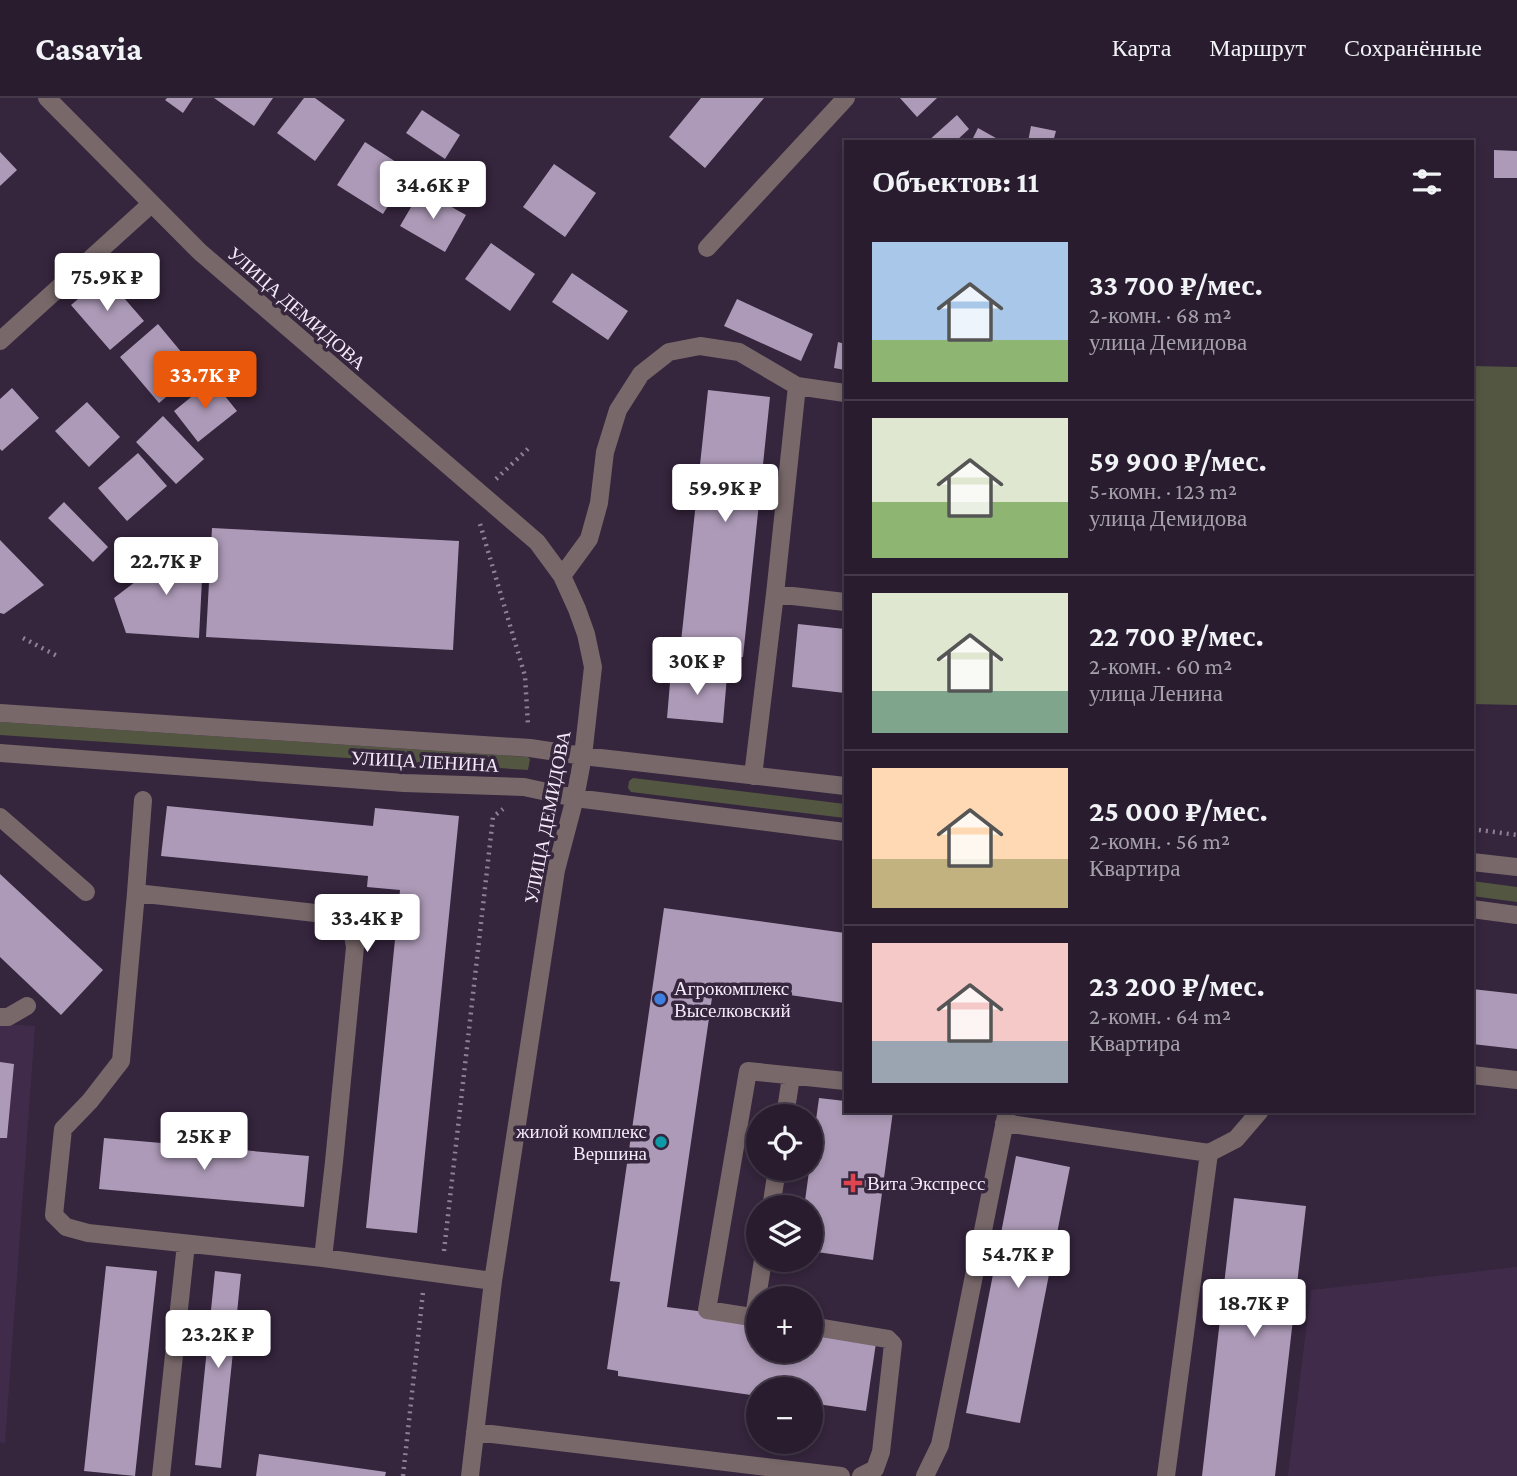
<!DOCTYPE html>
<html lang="ru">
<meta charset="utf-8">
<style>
:root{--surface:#281c2e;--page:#34293a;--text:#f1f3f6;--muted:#a5a1aa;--line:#443a4a;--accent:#ea580c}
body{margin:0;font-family:"Crimson Pro",serif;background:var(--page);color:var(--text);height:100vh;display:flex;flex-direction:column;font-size:26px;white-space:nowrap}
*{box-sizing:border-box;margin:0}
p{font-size:23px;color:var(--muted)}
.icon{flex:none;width:38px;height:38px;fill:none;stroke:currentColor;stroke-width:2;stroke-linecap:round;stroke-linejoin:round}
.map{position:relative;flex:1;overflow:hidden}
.details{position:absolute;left:844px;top:42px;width:630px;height:973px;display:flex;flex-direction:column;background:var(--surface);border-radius:0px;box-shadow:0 4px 10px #0003,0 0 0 2px var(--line)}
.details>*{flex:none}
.buttons{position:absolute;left:746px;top:1006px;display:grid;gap:14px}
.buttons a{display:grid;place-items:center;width:77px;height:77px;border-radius:50%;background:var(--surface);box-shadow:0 4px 10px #0003,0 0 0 2px var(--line);font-size:35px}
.price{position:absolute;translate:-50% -60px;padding:0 16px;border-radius:7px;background:#fff;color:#222;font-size:23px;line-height:46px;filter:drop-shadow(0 2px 4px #0008)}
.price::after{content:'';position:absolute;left:50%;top:42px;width:21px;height:16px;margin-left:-10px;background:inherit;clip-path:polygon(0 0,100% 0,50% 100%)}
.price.selected{background:var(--accent);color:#fff}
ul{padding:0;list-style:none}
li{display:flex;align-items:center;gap:21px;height:175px;padding:0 28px}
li+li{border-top:2px solid var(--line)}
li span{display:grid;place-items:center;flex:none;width:196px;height:140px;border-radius:0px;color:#555}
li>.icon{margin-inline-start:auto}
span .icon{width:84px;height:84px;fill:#fffc;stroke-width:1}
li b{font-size:30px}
h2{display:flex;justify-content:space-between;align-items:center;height:84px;padding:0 28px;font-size:30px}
header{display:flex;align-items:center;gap:42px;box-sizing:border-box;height:98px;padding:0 35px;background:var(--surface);border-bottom:2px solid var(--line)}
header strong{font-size:33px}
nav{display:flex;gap:38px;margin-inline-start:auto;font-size:24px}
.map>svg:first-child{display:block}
.built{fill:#402c4a}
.green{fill:#535741}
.building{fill:#ad9ab8}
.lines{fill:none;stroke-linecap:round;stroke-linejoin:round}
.path{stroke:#8e8195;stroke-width:4.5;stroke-dasharray:2 5;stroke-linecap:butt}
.minor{stroke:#78686a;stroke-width:18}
.shop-dot{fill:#3f7fe0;stroke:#35253d;stroke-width:2.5}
.culture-dot{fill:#0f9aa8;stroke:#35253d;stroke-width:2.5}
.health-dot{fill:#e0444e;stroke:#35253d;stroke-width:2.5}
.labels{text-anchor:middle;stroke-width:7;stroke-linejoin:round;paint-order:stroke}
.street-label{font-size:19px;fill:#f4eafa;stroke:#35253d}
.poi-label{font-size:19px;fill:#f4eafa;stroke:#35253d;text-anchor:start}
</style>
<header>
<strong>Casavia</strong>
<nav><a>Карта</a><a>Маршрут</a><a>Сохранённые</a></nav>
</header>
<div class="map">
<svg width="1517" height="1378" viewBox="0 0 1517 1378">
<rect width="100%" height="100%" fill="#35253d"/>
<path class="built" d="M 0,926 L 35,928 L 5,1345 L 0,1344 Z
M 1517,1169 L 1517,1378 L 1288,1378 L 1311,1192 Z"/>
<path class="green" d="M 1472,268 L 1517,269 L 1517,607 L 1472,606 Z
M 0,624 L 528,659 L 530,661 L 528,672 L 0,637 Z
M 633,680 L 845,706 L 845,720 L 631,694 L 628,690 L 629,683 Z
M 1472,783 L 1517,789 L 1517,804 L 1472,798 Z"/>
<path class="building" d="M 167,0 L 193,0 L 183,15 L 165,2 Z
M 214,0 L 273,0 L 254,28 Z
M 304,0 L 315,0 L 345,22 L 315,63 L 277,35 Z
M 701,0 L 764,0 L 705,70 L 669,39 Z
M 900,0 L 937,0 L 917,19 Z
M 422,12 L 460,37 L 445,61 L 406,35 Z
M 957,17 L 969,31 L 955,44 L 927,44 Z
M 1031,28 L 1056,33 L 1053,44 L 1028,44 Z
M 978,30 L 1003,44 L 971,44 Z
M 365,44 L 410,73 L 383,116 L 337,87 Z
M 1494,52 L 1517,53 L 1517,80 L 1494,80 Z
M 0,54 L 17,72 L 0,88 Z
M 554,66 L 596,95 L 565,139 L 523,109 Z
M 421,92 L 466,117 L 445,154 L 400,128 Z
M 491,145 L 535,176 L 510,213 L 465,181 Z
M 572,175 L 628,213 L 608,242 L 552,204 Z
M 105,178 L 144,223 L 110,252 L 71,207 Z
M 737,201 L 813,236 L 801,263 L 724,228 Z
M 158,226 L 197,273 L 159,305 L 120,259 Z
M 838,244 L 845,246 L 845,272 L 834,270 Z
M 212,282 L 237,313 L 198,344 L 174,313 Z
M 12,290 L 39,320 L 2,353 L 0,351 L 0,301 Z
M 708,292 L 770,299 L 743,559 L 680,553 Z
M 87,304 L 120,339 L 89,369 L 55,333 Z
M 163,318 L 204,361 L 176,386 L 136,344 Z
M 138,355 L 167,388 L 127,423 L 98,390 Z
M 64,404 L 108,449 L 93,464 L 48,420 Z
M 212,430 L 459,443 L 453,552 L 206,539 Z
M 0,442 L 44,487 L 4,516 L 0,515 Z
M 204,442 L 199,540 L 126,535 L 114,500 L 182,448 Z
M 798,526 L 845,531 L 845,595 L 792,589 Z
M 671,573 L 727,578 L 723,625 L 667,620 Z
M 167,708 L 373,728 L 375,710 L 459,718 L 417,1135 L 366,1130 L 400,792 L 367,789 L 368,778 L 161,758 Z
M 0,776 L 103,872 L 61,917 L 0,859 Z
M 664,810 L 845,835 L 845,905 L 714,886 L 667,1209 L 758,1221 L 758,1253 L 810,1253 L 810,1229 L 877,1238 L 866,1313 L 810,1305 L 810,1292 L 758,1292 L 758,1298 L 618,1278 L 618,1273 L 607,1271 L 620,1184 L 610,1183 Z
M 1472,891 L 1517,896 L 1517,951 L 1472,946 Z
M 0,964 L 14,966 L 7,1040 L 0,1040 Z
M 819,1000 L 845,1003 L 845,1013 L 893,1013 L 873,1162 L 810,1153 L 810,1110 L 804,1110 Z
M 104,1040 L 309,1058 L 304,1109 L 99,1091 Z
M 1016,1058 L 1070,1069 L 1020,1325 L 966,1315 Z
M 1234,1100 L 1306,1108 L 1275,1378 L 1202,1378 Z
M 106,1168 L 157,1173 L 135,1378 L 84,1373 Z
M 215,1173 L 241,1176 L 221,1370 L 195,1367 Z
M 259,1356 L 386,1374 L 385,1378 L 256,1378 Z"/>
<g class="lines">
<path class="path" d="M 496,381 L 531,348
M 480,426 L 525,578 L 528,627
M 23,540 L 59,559
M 1472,731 L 1517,737
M 444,1153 L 493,719 L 503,711
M 403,1378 L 423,1194"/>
<path class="minor" d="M 47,0 L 200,154 L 537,444 L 562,478 L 577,511 L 586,536 L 593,569 L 583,658 L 575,700 L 556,772 L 493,1183 L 470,1378
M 707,150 L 846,0
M 0,243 L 151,106
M 562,478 L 589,441 L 599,405 L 605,354 L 618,312 L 641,276 L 669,254 L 700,248 L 739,254 L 797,288
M 775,496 L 845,504
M 0,615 L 530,650 L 583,658 L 845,688
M 0,655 L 404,685 L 524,689 L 575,700 L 845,734
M 753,678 L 775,496 L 797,288 L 845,295
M 0,719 L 86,794
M 1472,764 L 1517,769
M 136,795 L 143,702
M 1472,811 L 1517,817
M 0,919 L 8,919 L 27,908
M 1472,977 L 1517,982
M 785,1018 L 791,979
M 1004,1025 L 1209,1055 L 1236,1041 L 1260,1013
M 771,1110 L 777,1071
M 323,1160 L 334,1064 L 355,849 L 352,832 L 342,818 L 136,795 L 121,963 L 90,1003 L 63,1031 L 54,1117 L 66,1129 L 88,1135 L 323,1160 L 493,1183
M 754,1219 L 763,1162
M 758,1220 L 707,1212 L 748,973 L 845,983
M 810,1228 L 888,1241 L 893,1246 L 881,1354 L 875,1371 L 861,1378
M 475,1334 L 841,1378
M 161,1378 L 186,1146
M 925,1378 L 940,1347 L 1007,1013
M 1166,1378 L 1209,1055"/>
</g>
<circle class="shop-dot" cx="660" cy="901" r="7"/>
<circle class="culture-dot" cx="661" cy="1044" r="7"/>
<path class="health-dot" d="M849.5 1074.5h7v7h7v7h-7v7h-7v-7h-7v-7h7z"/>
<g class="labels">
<g class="street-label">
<text transform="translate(297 210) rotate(41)" y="7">УЛИЦА ДЕМИДОВА</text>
<text transform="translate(425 663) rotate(3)" y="7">УЛИЦА ЛЕНИНА</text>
<text transform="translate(547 719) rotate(-79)" y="7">УЛИЦА ДЕМИДОВА</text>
</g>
<g class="poi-label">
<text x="674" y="897">Агрокомплекс<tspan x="674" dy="22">Выселковский</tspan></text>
<text x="647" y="1040" text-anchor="end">жилой комплекс<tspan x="647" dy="22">Вершина</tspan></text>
<text x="867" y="1092">Вита Экспресс</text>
</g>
</g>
</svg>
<div class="buttons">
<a><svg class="icon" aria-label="locate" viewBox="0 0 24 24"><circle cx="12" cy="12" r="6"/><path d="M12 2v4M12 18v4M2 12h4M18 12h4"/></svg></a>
<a><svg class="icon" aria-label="layers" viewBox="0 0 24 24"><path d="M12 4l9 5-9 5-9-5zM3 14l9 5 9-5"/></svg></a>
<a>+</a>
<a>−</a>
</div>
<b class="price" style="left:433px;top:123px">34.6K ₽</b>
<b class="price" style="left:107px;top:215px">75.9K ₽</b>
<b class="price selected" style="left:205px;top:313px">33.7K ₽</b>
<b class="price" style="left:725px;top:426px">59.9K ₽</b>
<b class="price" style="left:166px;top:499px">22.7K ₽</b>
<b class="price" style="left:697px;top:599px">30K ₽</b>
<b class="price" style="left:367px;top:856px">33.4K ₽</b>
<b class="price" style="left:204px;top:1074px">25K ₽</b>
<b class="price" style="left:1018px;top:1192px">54.7K ₽</b>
<b class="price" style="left:1254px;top:1241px">18.7K ₽</b>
<b class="price" style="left:218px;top:1272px">23.2K ₽</b>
<section class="details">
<h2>Объектов: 11<svg class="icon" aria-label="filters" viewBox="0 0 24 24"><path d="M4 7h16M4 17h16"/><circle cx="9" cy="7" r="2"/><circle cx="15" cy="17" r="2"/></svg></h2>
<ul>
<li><span style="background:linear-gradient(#a9c7e8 70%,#8fb573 0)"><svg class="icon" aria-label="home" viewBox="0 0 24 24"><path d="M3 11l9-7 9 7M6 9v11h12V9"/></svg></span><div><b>33 700 ₽/мес.</b><p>2-комн. · 68 m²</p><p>улица Демидова</p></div></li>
<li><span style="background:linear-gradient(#dfe7d0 60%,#8fb573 0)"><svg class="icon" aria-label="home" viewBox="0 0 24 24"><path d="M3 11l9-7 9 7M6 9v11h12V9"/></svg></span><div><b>59 900 ₽/мес.</b><p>5-комн. · 123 m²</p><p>улица Демидова</p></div></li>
<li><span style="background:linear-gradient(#dfe7d0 70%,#7fa58c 0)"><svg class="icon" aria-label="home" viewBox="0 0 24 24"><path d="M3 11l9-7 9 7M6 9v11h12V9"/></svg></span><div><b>22 700 ₽/мес.</b><p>2-комн. · 60 m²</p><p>улица Ленина</p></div></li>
<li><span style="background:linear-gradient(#ffd9b3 65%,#c2b280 0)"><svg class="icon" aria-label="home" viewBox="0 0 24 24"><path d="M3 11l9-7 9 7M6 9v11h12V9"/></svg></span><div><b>25 000 ₽/мес.</b><p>2-комн. · 56 m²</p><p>Квартира</p></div></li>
<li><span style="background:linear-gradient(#f6c9c9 70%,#9aa5b1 0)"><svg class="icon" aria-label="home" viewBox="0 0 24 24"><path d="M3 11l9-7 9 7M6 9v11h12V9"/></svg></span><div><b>23 200 ₽/мес.</b><p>2-комн. · 64 m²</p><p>Квартира</p></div></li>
</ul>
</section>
</div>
